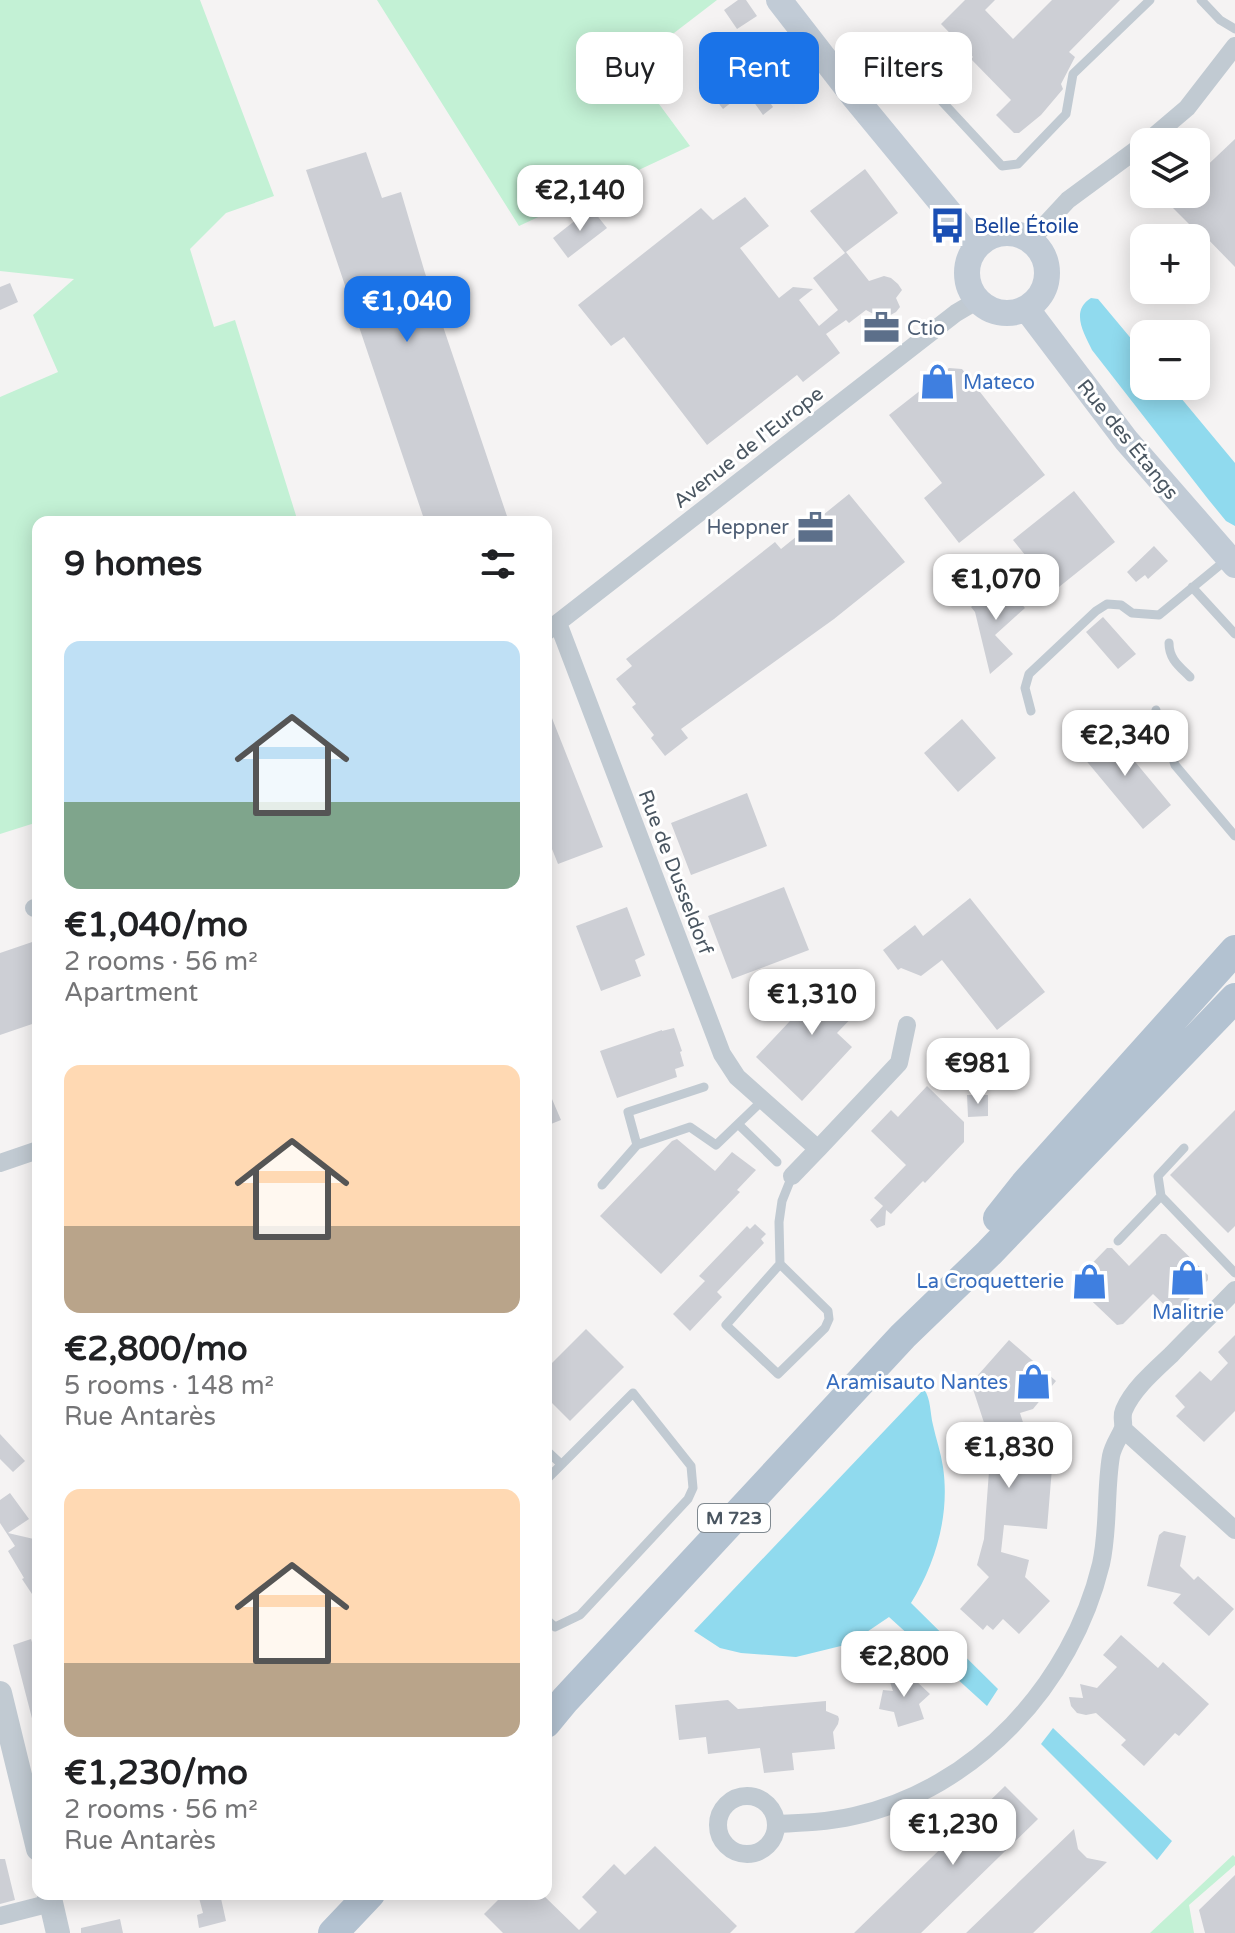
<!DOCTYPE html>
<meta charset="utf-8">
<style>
:root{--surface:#fff;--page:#f6f6f6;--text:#202124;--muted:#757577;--accent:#1a73e8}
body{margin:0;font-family:"Varela Round",sans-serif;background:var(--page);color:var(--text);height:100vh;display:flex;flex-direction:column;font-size:30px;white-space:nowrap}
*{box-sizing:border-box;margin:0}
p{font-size:26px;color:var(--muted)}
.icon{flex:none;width:44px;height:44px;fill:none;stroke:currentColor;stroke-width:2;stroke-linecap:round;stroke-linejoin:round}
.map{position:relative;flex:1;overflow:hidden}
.side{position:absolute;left:32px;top:516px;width:520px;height:1384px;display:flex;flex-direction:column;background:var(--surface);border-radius:16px;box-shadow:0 4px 20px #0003}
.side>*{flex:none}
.hud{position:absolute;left:576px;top:32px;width:538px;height:72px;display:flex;gap:16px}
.buttons{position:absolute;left:1130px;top:128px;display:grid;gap:16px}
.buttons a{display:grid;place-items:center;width:80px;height:80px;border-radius:16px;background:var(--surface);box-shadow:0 4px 20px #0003;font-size:40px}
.price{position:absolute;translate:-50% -68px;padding:0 18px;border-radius:16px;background:#fff;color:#222;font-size:26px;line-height:52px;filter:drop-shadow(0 2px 4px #0008)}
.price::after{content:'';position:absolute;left:50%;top:48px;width:24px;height:18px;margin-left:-12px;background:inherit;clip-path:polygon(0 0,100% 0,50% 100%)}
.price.current{background:var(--accent);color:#fff}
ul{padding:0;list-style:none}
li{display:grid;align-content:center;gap:16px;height:424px;padding:0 32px}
li span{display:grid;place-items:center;height:248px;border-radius:16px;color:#555}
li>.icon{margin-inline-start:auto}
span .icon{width:144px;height:144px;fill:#fffc;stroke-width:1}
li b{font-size:34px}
h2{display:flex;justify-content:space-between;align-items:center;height:96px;padding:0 32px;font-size:34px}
.tag{padding:0 28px;border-radius:16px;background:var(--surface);box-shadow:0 4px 20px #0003;font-size:28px;line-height:72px}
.tag.current{background:var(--accent);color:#fff}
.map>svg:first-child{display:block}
.green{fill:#c3f1d5}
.water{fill:#90daee}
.building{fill:#cdcfd5}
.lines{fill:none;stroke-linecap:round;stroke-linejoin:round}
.service{stroke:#c1cad2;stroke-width:9}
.minor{stroke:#c1cad2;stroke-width:18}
.tertiary{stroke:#c1cad2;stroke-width:24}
.secondary{stroke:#c1cbd6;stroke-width:26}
.primary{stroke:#b3c2d1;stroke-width:30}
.labels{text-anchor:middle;stroke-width:6;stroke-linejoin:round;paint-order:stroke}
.shield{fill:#fff;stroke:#808990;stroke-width:2}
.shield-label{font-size:18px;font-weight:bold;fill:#4a5661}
.transit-label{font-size:20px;fill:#164399;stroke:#fff;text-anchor:start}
.service-label{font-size:20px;fill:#4e5e75;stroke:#fff;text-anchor:start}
.shop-label{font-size:20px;fill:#366cbe;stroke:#fff;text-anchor:end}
.street-label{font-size:20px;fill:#4a5661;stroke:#fff}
</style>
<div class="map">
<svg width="1235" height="1933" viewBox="0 0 1235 1933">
<rect width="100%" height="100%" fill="#f5f3f3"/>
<path class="green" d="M 0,0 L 200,0 L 274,196 L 226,213 L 190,249 L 214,327 L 235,320 L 298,522 L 38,522 L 38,822 L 0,834 L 0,397 L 58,372 L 33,315 L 74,279 L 0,271 Z
M 377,0 L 717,0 L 631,66 L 690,146 L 519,226 Z
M 1233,1855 L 1235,1857 L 1235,1865 L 1189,1905 L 1194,1933 L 1150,1933 Z"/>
<path class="water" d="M 1091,298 L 1098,299 L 1144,354 L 1144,386 L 1171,386 L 1235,463 L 1235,526 L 1226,521 L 1208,499 L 1092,350 C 1084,333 1070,311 1091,298 Z
M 924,1389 C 931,1399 930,1413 933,1425 C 936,1439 941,1453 943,1467 C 950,1514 936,1563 911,1603 L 998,1689 L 987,1706 L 889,1617 L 849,1644 L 796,1657 L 741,1653 L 720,1648 L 694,1631 Z
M 1053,1728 L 1172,1841 L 1157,1860 L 1041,1744 Z"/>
<path class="building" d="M 738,0 L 746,0 L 757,16 L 737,29 L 724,10 Z
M 965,0 L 995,0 L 985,10 L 1013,39 L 1052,0 L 1120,0 L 1069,52 L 1075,57 L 1061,84 L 1063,89 L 1041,115 L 1019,133 L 1014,133 L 996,115 L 1011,100 L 971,59 L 973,57 L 941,24 Z
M 750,66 L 758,78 L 774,67 L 790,90 L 771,104 L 773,107 L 763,115 L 746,91 L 723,109 L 713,96 Z
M 1235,139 L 1235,267 L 1201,232 L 1199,234 L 1168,203 L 1177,194 L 1196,194 L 1196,176 Z
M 366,152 L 382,198 L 401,192 L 425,273 L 509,522 L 425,522 L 306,170 Z
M 865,169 L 898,213 L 846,252 L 869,281 L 884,276 L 891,278 L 898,284 L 902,290 L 896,298 L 900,307 L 896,312 L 887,317 L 877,316 L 866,310 L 849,323 L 846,320 L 826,334 L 840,353 L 803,382 L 797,375 L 707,445 L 624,337 L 611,346 L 578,305 L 701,208 L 713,220 L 745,197 L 769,226 L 740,248 L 779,298 L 793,287 L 813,289 L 799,300 L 819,326 L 838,310 L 813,278 L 845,253 L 810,211 Z
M 591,208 L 607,228 L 568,258 L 553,238 Z
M 10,283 L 18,302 L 0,310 L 0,287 Z
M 949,368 L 962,369 L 1045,475 L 959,543 L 924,498 L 942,483 L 889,415 Z
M 1074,491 L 1115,542 L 1054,591 L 1013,540 Z
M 849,494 L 905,562 L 834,619 L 681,729 L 688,738 L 665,756 L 651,738 L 654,735 L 632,707 L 636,704 L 616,679 L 632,666 L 626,659 L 775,542 L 781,549 Z
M 1154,546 L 1168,561 L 1148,579 L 1145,575 L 1136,582 L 1127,572 Z
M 997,583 L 1003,583 L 1025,608 L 995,635 L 1013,654 L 990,674 L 975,612 L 971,607 Z
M 1103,617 L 1136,654 L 1118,669 L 1086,632 Z
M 546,703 L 603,847 L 558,864 L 546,834 Z
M 962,719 L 996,758 L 958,792 L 924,753 Z
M 1107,728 L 1171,805 L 1143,829 L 1079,752 Z
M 747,793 L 767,846 L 691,875 L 671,823 Z
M 784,887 L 809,950 L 732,979 L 708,916 Z
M 970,898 L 1045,992 L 997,1030 L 942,960 L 921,976 L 901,968 L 898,970 L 883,950 L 915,925 L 923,936 Z
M 627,907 L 645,955 L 635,960 L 641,976 L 601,991 L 576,926 Z
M 38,940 L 38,1022 L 0,1035 L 0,953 Z
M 836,973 L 844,981 L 840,986 L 862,1007 L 837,1033 L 852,1047 L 802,1101 L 756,1057 L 806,1004 L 796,994 L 805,985 Z
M 674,1028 L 682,1051 L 680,1052 L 684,1066 L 675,1069 L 677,1077 L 617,1098 L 600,1051 L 662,1030 L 662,1031 Z
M 546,1085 L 561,1120 L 546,1126 Z
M 927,1086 L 964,1122 L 964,1142 L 925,1183 L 923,1181 L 891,1214 L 886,1210 L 885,1225 L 877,1228 L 870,1220 L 883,1206 L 874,1198 L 906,1165 L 871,1131 L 891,1110 L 898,1117 Z
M 967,1095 L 988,1095 L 988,1116 L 968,1117 Z
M 1235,1110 L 1235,1226 L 1228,1233 L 1170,1175 Z
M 677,1139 L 715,1171 L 732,1152 L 756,1170 L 737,1190 L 740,1192 L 661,1274 L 600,1216 L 672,1141 Z
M 755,1224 L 766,1234 L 761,1239 L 764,1243 L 717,1292 L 722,1297 L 690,1331 L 673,1314 L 705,1281 L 699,1276 L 747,1226 L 750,1229 Z
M 1161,1234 L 1166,1234 L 1208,1275 L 1208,1280 L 1174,1314 L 1153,1294 L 1123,1324 L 1117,1325 L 1076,1286 L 1076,1280 L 1107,1248 L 1112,1248 L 1129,1266 Z
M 586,1329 L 624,1367 L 570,1421 L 546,1397 L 546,1369 Z
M 1235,1335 L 1235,1411 L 1204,1442 L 1176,1416 L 1185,1407 L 1175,1396 L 1200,1371 L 1211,1381 L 1228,1363 L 1218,1352 Z
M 1009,1340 L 1056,1381 L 1033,1409 L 1020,1413 L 1027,1435 L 1011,1437 L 1009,1465 L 1052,1468 L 1047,1529 L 1004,1525 L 1001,1552 L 1029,1560 L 1025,1577 L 1050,1601 L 1019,1634 L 1003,1619 L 993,1630 L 987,1625 L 983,1630 L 960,1609 L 989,1577 L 977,1565 L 984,1539 L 991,1444 L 971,1383 Z
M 0,1434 L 25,1461 L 13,1472 L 0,1459 Z
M 10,1493 L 29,1519 L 8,1533 L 38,1540 L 38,1603 L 22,1579 L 24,1578 L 8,1551 L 15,1546 L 0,1523 L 0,1500 Z
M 1164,1531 L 1186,1536 L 1180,1566 L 1194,1580 L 1198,1576 L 1234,1609 L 1209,1636 L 1173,1603 L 1181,1594 L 1147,1586 L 1159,1535 Z
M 1121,1635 L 1158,1668 L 1163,1662 L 1209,1704 L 1179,1736 L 1175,1733 L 1144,1766 L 1121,1745 L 1126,1740 L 1096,1713 L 1086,1715 L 1077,1713 L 1071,1706 L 1069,1697 L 1083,1698 L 1080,1684 L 1097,1688 L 1117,1667 L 1103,1655 Z
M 31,1639 L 38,1662 L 38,1725 L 34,1726 L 13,1645 Z
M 902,1668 L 908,1687 L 915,1680 L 930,1694 L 919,1704 L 924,1719 L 898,1727 L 894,1712 L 879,1709 L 883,1690 L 893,1691 L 887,1673 Z
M 728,1700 L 738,1709 L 826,1701 L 826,1711 L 838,1716 L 839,1719 L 838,1724 L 833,1732 L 835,1749 L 792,1753 L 794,1770 L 764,1773 L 760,1748 L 708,1754 L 706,1737 L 679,1740 L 675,1705 Z
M 1005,1786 L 1038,1819 L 921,1933 L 854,1933 Z
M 1074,1829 L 1078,1849 L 1087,1858 L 1107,1862 L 1033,1933 L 966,1933 Z
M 655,1846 L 737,1926 L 730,1933 L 503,1933 L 484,1914 L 504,1894 L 542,1894 L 579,1930 L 597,1912 L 582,1897 L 614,1864 L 625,1875 Z
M 0,1859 L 5,1859 L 15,1900 L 0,1904 Z
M 1235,1875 L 1235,1933 L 1205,1933 L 1199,1910 Z
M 198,1894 L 220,1894 L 226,1921 L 199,1928 L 197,1915 L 203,1913 Z
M 120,1919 L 123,1933 L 81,1933 L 81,1928 Z"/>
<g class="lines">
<path class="service" d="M 1201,0 L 1220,20 L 1235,29
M 896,52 L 1002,166 L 1018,164 L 1066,114 L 1073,74 L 1150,0
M 1192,587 L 1235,634
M 1169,643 C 1169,659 1179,666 1190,677
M 1156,710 C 1152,727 1165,734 1176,745 C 1172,752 1172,757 1175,765 L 1235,836
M 1031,711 L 1025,688 L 1029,674 L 1096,611 L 1107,604 L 1121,605 L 1132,613 L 1159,615 L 1226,560
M 738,1124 L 777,1162
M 637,1145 L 628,1112 L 704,1087
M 602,1185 L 637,1145 L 690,1127 L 716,1145 L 763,1100
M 1161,1196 L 1158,1176 L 1184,1148
M 1118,1241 L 1161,1196 L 1235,1273
M 780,1264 L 828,1311 L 829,1319 L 825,1328 L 778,1374 L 726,1325 L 780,1264 L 779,1222 L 782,1201 L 792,1176
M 546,1450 L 561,1464
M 546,1480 L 633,1393 L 691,1466 L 693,1488 L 688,1499 L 580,1615 L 555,1627 L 546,1619"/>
<path class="minor" d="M 1147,142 L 1187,108 L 1235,46
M 1030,241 L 1068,200 L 1144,144
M 558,623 L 722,1054 L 737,1077 L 818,1149 L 899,1063 L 907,1025
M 546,632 L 956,313 L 978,300
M 34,908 L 38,908
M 0,1163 L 38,1150
M 792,1176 L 818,1149
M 1123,1429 L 1235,1530
M718 1825a29 29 0 1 1 58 0a29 29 0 1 1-58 0Z
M 776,1824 C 802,1823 828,1822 854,1816 C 976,1789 1072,1684 1101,1564 C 1109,1528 1105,1492 1111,1456 C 1113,1445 1121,1435 1123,1428 C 1124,1421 1121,1417 1124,1410 C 1133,1389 1154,1371 1171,1355 C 1192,1333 1214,1312 1235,1290
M 0,1916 L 51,1903"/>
<path class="tertiary" d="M 0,1693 L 38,1849
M 49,1894 L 58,1933"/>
<path class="secondary" d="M 779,0 L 855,98 L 977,246
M967 273a40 40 0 1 1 80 0a40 40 0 1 1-80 0Z
M 1026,308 L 1126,440 L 1235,565"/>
<path class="primary" d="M 998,1218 L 1025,1184 L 1235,950
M 546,1723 L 565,1700 L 903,1336 L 989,1253 L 1235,998
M 333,1933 L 370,1894"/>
</g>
<defs>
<symbol id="bus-bare" viewBox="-9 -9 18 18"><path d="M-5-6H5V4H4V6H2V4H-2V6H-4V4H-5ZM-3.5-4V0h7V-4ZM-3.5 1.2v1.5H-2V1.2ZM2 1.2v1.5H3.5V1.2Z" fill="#1a4fb4" stroke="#fff" stroke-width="2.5" paint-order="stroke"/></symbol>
<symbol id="office-bare" viewBox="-9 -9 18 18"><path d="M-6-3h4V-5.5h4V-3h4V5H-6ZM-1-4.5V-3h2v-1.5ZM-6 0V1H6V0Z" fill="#5c6f8a" stroke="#fff" stroke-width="2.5" paint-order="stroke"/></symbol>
<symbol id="shop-bare" viewBox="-9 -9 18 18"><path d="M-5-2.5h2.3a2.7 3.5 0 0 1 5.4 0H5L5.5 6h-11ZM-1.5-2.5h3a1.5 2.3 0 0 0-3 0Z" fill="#3f7fe0" stroke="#fff" stroke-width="2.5" paint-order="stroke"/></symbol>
</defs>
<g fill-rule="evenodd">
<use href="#bus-bare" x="922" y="200" width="51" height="51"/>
<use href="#office-bare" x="856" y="302" width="51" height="51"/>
<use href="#shop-bare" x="912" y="356" width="51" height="51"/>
<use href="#office-bare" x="790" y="502" width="51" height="51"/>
<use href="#shop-bare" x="1162" y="1252" width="51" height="51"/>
<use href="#shop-bare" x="1064" y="1256" width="51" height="51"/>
<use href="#shop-bare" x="1008" y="1356" width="51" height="51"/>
</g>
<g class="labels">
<rect class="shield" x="698" y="1504" width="72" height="28" rx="6"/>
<g class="shield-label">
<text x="734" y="1524">M 723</text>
</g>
<g class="transit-label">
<text x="974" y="233">Belle Étoile</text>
</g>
<g class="service-label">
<text x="907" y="335">Ctio</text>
<text x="789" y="534" text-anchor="end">Heppner</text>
</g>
<g class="shop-label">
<text x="963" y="389" text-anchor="start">Mateco</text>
<text x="1064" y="1288">La Croquetterie</text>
<text x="1188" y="1319" text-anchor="middle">Malitrie</text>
<text x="1008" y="1389">Aramisauto Nantes</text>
</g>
<g class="street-label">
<text transform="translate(1128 439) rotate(51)" y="7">Rue des Étangs</text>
<text transform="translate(748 447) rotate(-38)" y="7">Avenue de l'Europe</text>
<text transform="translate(676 872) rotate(69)" y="7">Rue de Dusseldorf</text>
</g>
</g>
</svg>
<div class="buttons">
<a><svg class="icon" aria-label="layers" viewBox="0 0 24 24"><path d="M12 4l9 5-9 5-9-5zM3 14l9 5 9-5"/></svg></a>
<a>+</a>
<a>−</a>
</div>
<b class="price" style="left:580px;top:233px">€2,140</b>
<b class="price current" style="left:407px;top:344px">€1,040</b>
<b class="price" style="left:996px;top:622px">€1,070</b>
<b class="price" style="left:1125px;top:778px">€2,340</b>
<b class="price" style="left:812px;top:1037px">€1,310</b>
<b class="price" style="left:978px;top:1106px">€981</b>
<b class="price" style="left:1009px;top:1490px">€1,830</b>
<b class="price" style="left:904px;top:1699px">€2,800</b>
<b class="price" style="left:953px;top:1867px">€1,230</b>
<div class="hud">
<a class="tag">Buy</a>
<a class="tag current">Rent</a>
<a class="tag">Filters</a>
</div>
<section class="side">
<h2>9 homes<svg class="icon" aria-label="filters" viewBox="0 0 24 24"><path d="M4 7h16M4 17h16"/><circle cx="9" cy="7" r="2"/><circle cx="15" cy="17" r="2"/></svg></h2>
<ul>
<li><span style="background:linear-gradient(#bfe0f5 65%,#7fa58c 0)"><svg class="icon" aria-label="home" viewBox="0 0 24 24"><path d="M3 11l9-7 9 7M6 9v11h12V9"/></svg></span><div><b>€1,040/mo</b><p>2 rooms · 56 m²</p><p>Apartment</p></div></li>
<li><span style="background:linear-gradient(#ffd9b3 65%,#b9a48a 0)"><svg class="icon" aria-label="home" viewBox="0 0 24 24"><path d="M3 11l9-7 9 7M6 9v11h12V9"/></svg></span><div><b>€2,800/mo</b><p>5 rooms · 148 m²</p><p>Rue Antarès</p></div></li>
<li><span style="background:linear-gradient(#ffd9b3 70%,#b9a48a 0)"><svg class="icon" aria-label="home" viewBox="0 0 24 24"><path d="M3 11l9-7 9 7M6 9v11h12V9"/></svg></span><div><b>€1,230/mo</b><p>2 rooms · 56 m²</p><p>Rue Antarès</p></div></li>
</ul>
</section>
</div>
